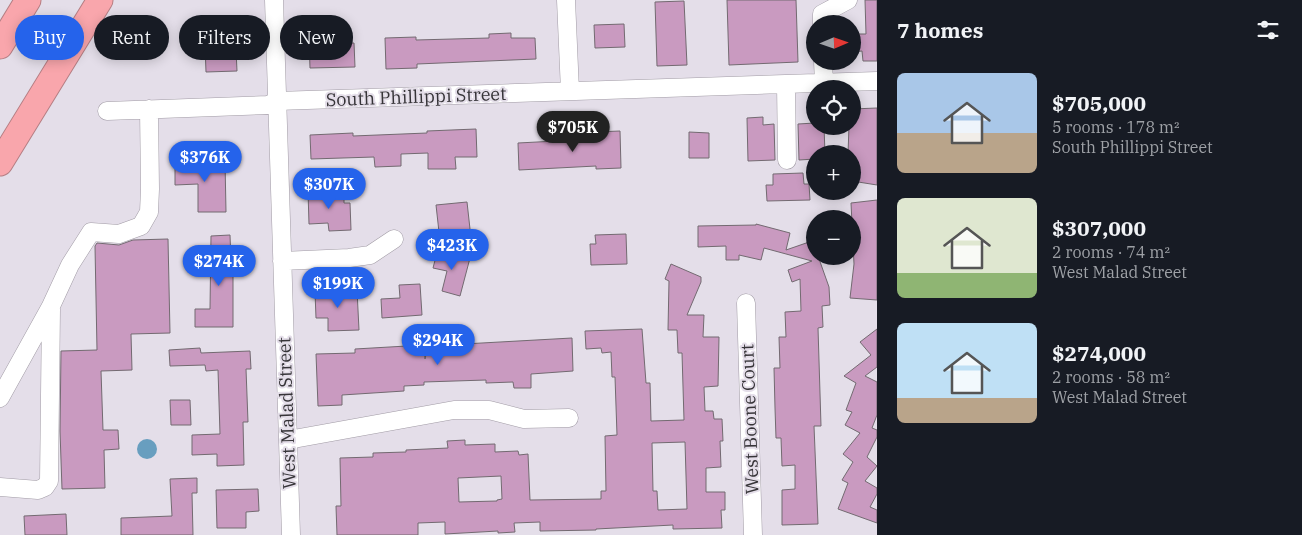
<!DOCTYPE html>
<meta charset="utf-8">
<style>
:root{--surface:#171b24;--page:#20242c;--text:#f1f3f6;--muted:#9ea1a6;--accent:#2563eb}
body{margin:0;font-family:"IBM Plex Serif",serif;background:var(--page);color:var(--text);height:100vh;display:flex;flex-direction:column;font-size:19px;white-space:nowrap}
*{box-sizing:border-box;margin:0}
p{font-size:16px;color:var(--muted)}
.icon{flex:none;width:28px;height:28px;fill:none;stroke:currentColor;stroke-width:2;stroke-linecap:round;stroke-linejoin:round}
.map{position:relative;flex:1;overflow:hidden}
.panel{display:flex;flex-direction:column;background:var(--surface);width:425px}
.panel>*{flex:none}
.guide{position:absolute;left:15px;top:15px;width:475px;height:45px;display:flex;gap:10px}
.needle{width:32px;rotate:88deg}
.buttons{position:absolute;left:806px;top:15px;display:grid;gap:10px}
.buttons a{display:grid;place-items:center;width:55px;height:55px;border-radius:50%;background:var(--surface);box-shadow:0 2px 12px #0003;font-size:25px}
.price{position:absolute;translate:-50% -42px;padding:0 11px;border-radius:18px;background:var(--accent);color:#fff;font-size:16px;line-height:32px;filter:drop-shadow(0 1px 2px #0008)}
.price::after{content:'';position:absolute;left:50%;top:30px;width:15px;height:11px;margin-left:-8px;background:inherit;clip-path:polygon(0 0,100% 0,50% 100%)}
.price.selected{background:#222;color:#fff}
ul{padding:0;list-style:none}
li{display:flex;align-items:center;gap:15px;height:125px;padding:0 20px}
li span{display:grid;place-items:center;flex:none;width:140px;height:100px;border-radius:8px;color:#555}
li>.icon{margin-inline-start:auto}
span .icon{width:60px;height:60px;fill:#fffc;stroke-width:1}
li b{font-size:21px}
h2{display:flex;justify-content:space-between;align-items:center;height:60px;padding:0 20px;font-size:21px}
.chip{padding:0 18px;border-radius:22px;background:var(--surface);box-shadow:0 2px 12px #0003;font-size:18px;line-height:45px}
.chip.selected{background:var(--accent);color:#fff}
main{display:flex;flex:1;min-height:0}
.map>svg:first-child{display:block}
.water{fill:#689ebf}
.building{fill:#c99ac0;stroke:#736a71;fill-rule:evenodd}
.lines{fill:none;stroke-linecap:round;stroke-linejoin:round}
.minor-casing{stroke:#a19ba5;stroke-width:19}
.highway-casing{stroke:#b57e83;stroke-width:27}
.minor{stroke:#fff;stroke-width:18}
.highway{stroke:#f9a6ac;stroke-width:25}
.labels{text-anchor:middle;stroke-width:4;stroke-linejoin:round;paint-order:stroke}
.street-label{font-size:18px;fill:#363438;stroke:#e4dee9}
</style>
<main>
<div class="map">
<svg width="877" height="535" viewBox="0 0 877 535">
<rect width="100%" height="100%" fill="#e4dee9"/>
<path class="water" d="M137 449a10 10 0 1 1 20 0a10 10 0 1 1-20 0Z"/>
<path class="building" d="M 727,0 L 796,0 L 798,62 L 729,65 Z
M 865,0 L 877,0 L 877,61 L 863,61 L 862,51 L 852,52 L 852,34 L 866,34 Z
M 684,1 L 687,65 L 657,66 L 655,2 Z
M 259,19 L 260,49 L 236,50 L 237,71 L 206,72 L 205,45 L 235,44 L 234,20 Z
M 624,24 L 625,47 L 595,48 L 594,25 Z
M 511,33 L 511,38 L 535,38 L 536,59 L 417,64 L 417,68 L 386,69 L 385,38 L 416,37 L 416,40 L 489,38 L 489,34 Z
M 330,36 L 330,44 L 354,43 L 355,67 L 310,68 L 309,37 Z
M 877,108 L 877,185 L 852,181 L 852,154 L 848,154 L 849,126 L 852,126 L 852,109 Z
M 763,117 L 763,125 L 774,124 L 775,160 L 748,161 L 747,118 Z
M 815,123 L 815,126 L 824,126 L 825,154 L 815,154 L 815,159 L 799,160 L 798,124 Z
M 476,129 L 477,157 L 455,157 L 456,169 L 428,169 L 428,153 L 401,154 L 401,166 L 375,167 L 374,157 L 311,159 L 310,135 L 353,133 L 353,136 L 427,133 L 427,131 Z
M 620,131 L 621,168 L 596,169 L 596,166 L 519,170 L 518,143 L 595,139 L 595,132 Z
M 689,132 L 709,133 L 709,158 L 689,158 Z
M 225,161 L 226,212 L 198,212 L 198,184 L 175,185 L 175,162 Z
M 803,173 L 804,184 L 809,184 L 810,200 L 767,201 L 766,185 L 773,185 L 773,174 Z
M 332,190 L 332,195 L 344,195 L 344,203 L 350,203 L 351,230 L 329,231 L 328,223 L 309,224 L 308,191 Z
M 877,200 L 877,300 L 850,298 L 854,264 L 851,203 Z
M 467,202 L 471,238 L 440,241 L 436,205 Z
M 756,224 L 790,233 L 786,250 L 812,241 L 815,249 L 815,256 L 818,256 L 829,287 L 830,305 L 822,306 L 823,327 L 818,328 L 821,426 L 814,426 L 818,524 L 782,525 L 782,490 L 795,489 L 795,465 L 782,466 L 781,438 L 776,438 L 775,408 L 774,368 L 780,368 L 779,337 L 786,337 L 785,312 L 801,311 L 800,279 L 792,282 L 788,270 L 812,261 L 764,248 L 761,260 L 739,255 L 739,260 L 726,260 L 726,246 L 698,247 L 698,226 L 756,225 Z
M 626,234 L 627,264 L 591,265 L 590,244 L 596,244 L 595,235 Z
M 230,235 L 231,261 L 233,261 L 233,327 L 195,327 L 195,309 L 210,309 L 211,236 Z
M 168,239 L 170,333 L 131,334 L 132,370 L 101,371 L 103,430 L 118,430 L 119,449 L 104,450 L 105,488 L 62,489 L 60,431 L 61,351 L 97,350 L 95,246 L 97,243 L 119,245 L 133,240 Z
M 438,249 L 470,258 L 460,296 L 442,291 L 447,271 L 433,268 Z
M 671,264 L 701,277 L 701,282 L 687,315 L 704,315 L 703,337 L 719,337 L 718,386 L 704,387 L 705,411 L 713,411 L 714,419 L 722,419 L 723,441 L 720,441 L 721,467 L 706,468 L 706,492 L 725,492 L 725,510 L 721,510 L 722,528 L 673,529 L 673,525 L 596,529 L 596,530 L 540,531 L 540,522 L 514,523 L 515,532 L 498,533 L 498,531 L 445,534 L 445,522 L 418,523 L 418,535 L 337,535 L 336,506 L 341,506 L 340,458 L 373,457 L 373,453 L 406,452 L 406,450 L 448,448 L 447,441 L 465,440 L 465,445 L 495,444 L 495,452 L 518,451 L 519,455 L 528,454 L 530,500 L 601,499 L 601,491 L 606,491 L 605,436 L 617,435 L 615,377 L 612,377 L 611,352 L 602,353 L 601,348 L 586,349 L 585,331 L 642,329 L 646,383 L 650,383 L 651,421 L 684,420 L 682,353 L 678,353 L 677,330 L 668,330 L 669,281 L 665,279 ZM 685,442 L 687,509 L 658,510 L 657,491 L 653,491 L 652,443 ZM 501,476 L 502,499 L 497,500 L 497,501 L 459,502 L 458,478 Z
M 420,284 L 422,315 L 382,318 L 381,299 L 400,298 L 399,285 Z
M 357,290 L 359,330 L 328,331 L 328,318 L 316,318 L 315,292 Z
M 877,329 L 877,367 L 865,376 L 877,382 L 877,415 L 872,428 L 877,430 L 877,437 L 867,457 L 877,466 L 865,481 L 877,488 L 877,494 L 870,507 L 877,510 L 877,523 L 838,509 L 848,483 L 842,480 L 853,462 L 843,454 L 860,433 L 845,425 L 852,412 L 846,410 L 856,383 L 844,376 L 871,355 L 860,342 Z
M 572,338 L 573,371 L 531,374 L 531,388 L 514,388 L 513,382 L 486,383 L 486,380 L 424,382 L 424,385 L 404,386 L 404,391 L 342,395 L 342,405 L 318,406 L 316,354 L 355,353 L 355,349 L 424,345 L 425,359 L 428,346 Z
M 200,348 L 201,353 L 250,351 L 251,369 L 246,369 L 248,422 L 243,422 L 244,465 L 217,466 L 217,454 L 192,455 L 192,435 L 220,434 L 218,370 L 206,371 L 205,365 L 170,366 L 169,350 Z
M 170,400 L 190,400 L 191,425 L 171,425 Z
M 197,478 L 197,493 L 192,493 L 193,535 L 121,535 L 121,518 L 172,516 L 170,479 Z
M 258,489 L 259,511 L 246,512 L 246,528 L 217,528 L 216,490 Z
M 66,514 L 67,535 L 25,535 L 24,516 Z"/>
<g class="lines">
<defs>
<path id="minor" d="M 274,0 L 291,535
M 566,0 L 570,91
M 822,24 L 822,14 L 848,0
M 823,61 L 824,83
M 786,84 L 787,160
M 107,111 L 268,105 L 277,101 L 877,81
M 282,261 L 349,258 L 370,255 L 394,239
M 746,303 L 753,535
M 0,398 L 51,306 L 70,265 L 91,232 L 119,234 L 141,226 L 149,212 L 150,189 L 149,109
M 288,440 L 454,410 L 489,410 L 524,419 L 569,418
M 0,487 L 38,490 L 45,487 L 49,481 L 51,309"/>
<path id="highway" d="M 0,46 L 28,0
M 0,163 L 100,0"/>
</defs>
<use href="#minor" class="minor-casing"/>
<use href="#highway" class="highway-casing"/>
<use href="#minor" class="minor"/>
<use href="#highway" class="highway"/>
</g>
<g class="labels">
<g class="street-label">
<text transform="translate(416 97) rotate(-2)" y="6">South Phillippi Street</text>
<text transform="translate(287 413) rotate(-92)" y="6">West Malad Street</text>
<text transform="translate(750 419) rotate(-92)" y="6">West Boone Court</text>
</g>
</g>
</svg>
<div class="buttons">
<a><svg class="needle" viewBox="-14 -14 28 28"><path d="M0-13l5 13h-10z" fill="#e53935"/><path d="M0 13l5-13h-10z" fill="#9ea1a6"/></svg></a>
<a><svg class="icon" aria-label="locate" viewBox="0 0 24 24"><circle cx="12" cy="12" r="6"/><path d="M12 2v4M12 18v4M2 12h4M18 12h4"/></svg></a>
<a>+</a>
<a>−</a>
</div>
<b class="price selected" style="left:573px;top:153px">$705K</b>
<b class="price" style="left:205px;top:183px">$376K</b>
<b class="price" style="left:329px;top:210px">$307K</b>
<b class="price" style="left:452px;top:271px">$423K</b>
<b class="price" style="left:219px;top:287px">$274K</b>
<b class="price" style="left:338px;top:309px">$199K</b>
<b class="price" style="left:438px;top:366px">$294K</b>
<div class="guide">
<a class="chip selected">Buy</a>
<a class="chip">Rent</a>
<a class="chip">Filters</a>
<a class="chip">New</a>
</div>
</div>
<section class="panel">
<h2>7 homes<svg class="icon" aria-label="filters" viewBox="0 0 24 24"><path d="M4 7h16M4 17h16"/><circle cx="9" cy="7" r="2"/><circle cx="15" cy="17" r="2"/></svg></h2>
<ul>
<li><span style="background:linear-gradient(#a9c7e8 60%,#b9a48a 0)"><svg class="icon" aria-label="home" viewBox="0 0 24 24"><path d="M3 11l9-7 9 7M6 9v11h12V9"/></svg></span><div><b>$705,000</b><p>5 rooms · 178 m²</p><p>South Phillippi Street</p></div></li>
<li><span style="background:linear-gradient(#dfe7d0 75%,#8fb573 0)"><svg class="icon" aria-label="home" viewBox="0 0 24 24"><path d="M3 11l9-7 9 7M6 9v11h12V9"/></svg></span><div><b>$307,000</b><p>2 rooms · 74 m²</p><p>West Malad Street</p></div></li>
<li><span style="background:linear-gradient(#bfe0f5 75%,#b9a48a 0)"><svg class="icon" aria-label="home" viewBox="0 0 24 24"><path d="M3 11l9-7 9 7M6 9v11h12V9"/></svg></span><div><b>$274,000</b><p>2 rooms · 58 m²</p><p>West Malad Street</p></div></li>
</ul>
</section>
</main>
